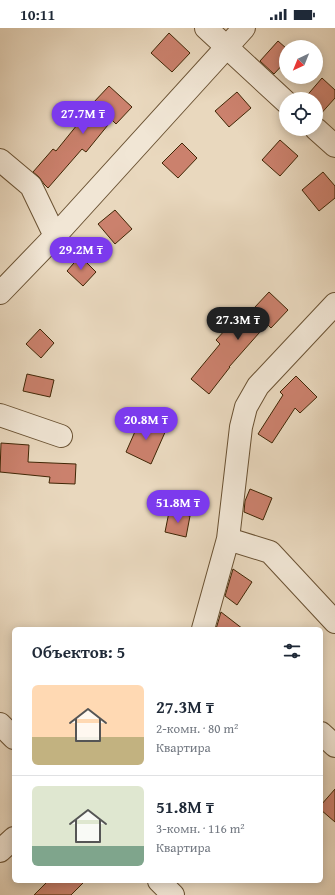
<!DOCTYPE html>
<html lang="ru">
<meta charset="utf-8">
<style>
:root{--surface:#fff;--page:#f6f6f7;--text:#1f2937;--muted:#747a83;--line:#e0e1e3;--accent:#7c3aed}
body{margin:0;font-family:"Gentium Book Plus",serif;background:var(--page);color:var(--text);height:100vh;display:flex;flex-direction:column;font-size:15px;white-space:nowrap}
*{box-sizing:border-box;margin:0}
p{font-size:13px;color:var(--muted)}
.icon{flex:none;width:22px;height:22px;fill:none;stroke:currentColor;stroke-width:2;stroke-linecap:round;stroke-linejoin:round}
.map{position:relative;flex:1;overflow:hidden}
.details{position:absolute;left:12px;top:599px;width:311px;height:256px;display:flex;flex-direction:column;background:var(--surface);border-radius:6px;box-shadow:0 2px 10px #0003}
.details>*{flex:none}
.needle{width:26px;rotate:223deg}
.buttons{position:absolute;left:279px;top:12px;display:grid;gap:8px}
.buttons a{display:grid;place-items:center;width:44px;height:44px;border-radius:50%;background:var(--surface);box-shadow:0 2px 10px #0003;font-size:20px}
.price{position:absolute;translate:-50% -34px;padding:0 9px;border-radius:14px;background:var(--accent);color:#fff;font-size:13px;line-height:26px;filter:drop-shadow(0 1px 2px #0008)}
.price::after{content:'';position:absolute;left:50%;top:24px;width:12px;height:9px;margin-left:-6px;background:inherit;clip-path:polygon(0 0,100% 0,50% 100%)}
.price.active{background:#222;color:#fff}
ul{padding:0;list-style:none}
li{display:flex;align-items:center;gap:12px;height:100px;padding:0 20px}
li+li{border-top:1px solid var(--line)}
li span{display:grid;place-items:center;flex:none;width:112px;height:80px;border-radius:6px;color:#555}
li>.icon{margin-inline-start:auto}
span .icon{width:48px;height:48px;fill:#fffc;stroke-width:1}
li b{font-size:17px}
h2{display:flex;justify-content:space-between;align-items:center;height:48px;padding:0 20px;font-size:17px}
.status{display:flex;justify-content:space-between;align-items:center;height:28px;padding:0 20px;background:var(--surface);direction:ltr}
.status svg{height:11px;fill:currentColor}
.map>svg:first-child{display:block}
.building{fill:#cb816d;stroke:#402605}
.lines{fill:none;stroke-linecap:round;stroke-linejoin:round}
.minor-casing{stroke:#6a5233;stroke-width:24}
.minor{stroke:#f1e6d5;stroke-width:22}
</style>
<div class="status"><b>10:11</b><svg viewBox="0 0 49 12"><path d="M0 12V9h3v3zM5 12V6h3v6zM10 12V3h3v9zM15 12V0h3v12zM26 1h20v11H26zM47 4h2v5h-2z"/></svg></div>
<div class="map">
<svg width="335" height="867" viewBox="0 0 335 867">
<rect width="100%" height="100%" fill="#e9d8be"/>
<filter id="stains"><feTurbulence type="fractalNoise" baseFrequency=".005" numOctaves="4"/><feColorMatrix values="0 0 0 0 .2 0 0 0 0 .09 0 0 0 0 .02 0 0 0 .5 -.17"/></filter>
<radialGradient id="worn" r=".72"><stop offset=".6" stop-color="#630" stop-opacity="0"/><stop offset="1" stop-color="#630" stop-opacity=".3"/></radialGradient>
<path class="building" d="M 169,5 L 190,25 L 172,44 L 151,25 Z
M 278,13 L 286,20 L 286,33 L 274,46 L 260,33 Z
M 322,50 L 335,62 L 335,70 L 318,89 L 316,89 L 316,71 L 304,71 Z
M 109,58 L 132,79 L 116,96 L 112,92 L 86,124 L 82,121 L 48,160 L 44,156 L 39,149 L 33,144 L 53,121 L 56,123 L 94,76 L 93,75 Z
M 237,64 L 251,80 L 229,99 L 215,83 Z
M 280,112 L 298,128 L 280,148 L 262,132 Z
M 182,115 L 197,130 L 178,150 L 162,135 Z
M 323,144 L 335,158 L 335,170 L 319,183 L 302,162 Z
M 115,182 L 132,201 L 115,216 L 98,196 Z
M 80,228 L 96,244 L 83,258 L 67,243 Z
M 269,264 L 288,282 L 271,300 L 267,296 L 229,339 L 230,339 L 209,366 L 191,351 L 220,316 L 216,312 L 236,290 L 241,294 Z
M 40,301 L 54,315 L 41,330 L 26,316 Z
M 27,346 L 54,352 L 50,369 L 23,363 Z
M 296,348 L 317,369 L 300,385 L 295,380 L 272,415 L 258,406 L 283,367 L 280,364 Z
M 141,390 L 166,402 L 151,436 L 126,424 Z
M 1,415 L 29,417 L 28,434 L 76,436 L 75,456 L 49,455 L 50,449 L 0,444 Z
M 250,461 L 272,470 L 263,492 L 244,484 L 245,473 Z
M 169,484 L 190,488 L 186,509 L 165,504 Z
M 233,541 L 252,554 L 237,577 L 225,568 Z
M 221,584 L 243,601 L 216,601 Z
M 335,761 L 335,794 L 321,782 L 321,777 Z
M 48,853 L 85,853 L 71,867 L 34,867 Z"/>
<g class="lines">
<defs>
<path id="minor" d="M 206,0 L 286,74
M 316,101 L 335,118
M 0,132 L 31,158 L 55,208
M 0,265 L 55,208 L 244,0
M 0,387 L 61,408
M 228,511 L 270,524 L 335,594
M 203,601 L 228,511 L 241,399 L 246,379 L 258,358 L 335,276
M 0,696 L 14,710
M 321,705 L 335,718
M 0,823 L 14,810
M 159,853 L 173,867"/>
</defs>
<use href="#minor" class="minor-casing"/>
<use href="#minor" class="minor"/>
</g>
<rect width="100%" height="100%" filter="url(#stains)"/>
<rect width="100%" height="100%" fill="url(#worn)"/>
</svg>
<div class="buttons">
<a><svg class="needle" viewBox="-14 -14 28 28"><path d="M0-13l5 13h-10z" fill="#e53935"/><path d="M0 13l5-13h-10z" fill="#747a83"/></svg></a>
<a><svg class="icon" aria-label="locate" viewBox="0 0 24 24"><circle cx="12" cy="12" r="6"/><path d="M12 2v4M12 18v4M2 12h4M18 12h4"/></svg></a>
</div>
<b class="price" style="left:83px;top:107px">27.7M ₸</b>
<b class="price" style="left:81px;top:243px">29.2M ₸</b>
<b class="price active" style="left:238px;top:313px">27.3M ₸</b>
<b class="price" style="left:146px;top:413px">20.8M ₸</b>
<b class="price" style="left:178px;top:496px">51.8M ₸</b>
<section class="details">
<h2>Объектов: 5<svg class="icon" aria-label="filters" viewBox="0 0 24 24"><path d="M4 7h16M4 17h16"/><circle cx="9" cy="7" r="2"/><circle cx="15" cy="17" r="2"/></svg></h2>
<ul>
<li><span style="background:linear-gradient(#ffd9b3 65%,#c2b280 0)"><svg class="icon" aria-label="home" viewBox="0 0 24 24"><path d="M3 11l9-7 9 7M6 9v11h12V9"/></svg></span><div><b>27.3M ₸</b><p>2-комн. · 80 m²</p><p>Квартира</p></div></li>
<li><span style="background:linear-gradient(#dfe7d0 75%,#7fa58c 0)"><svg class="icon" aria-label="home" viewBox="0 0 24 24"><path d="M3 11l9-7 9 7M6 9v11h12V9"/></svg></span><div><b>51.8M ₸</b><p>3-комн. · 116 m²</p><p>Квартира</p></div></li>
</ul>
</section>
</div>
